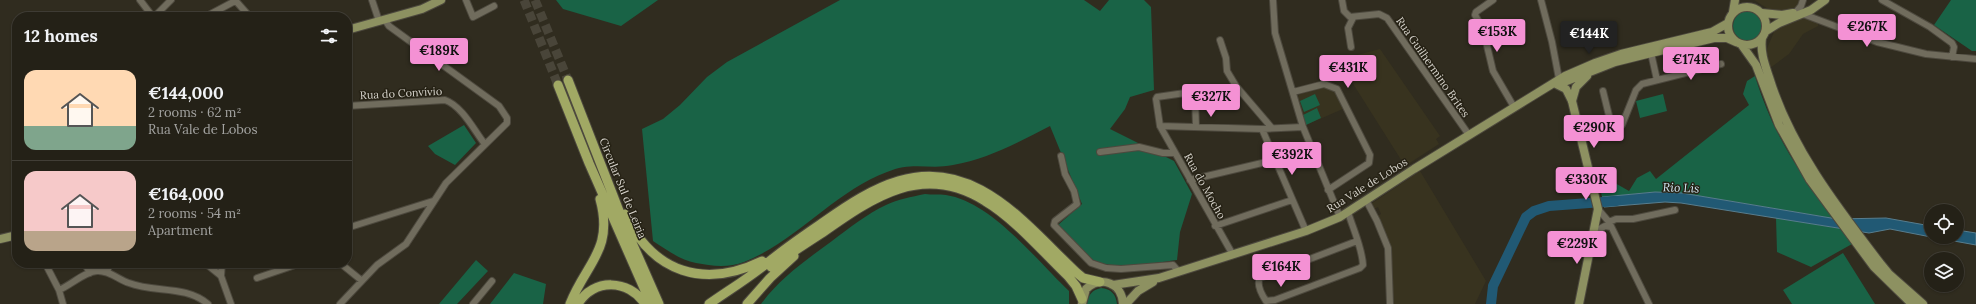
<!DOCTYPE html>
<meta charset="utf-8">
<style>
:root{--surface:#242117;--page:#302e24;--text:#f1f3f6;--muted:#a3a3a1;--line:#413e36;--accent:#f491d4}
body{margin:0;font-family:Lora,serif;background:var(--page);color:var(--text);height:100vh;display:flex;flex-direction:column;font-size:15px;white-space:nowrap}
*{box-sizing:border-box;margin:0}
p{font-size:13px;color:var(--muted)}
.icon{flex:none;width:22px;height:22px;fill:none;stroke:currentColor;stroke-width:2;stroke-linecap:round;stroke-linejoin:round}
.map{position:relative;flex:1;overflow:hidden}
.drawer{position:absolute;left:12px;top:12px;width:340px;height:256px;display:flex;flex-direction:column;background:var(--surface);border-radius:16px;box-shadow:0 1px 3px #0004,0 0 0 1px var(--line)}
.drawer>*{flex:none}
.tools{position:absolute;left:1924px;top:204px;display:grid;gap:8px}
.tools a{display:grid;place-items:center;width:40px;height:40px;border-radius:50%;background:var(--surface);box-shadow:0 1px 3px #0004,0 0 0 1px var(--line);font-size:20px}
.price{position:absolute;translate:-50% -34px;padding:0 9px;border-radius:4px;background:var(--accent);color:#111;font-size:13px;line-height:26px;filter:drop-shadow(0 1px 2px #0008)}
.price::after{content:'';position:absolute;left:50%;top:24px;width:12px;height:9px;margin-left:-6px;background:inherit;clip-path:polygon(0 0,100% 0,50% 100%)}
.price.selected{background:#222;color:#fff}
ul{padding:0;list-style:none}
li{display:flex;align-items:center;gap:12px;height:100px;padding:0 12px}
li+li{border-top:1px solid var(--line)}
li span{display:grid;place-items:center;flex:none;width:112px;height:80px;border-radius:12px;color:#555}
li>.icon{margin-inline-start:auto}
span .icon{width:48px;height:48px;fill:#fffc;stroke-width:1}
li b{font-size:17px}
h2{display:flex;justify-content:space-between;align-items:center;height:48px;padding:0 12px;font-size:17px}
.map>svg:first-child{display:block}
.built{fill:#38331f}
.green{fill:#196346}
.water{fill:#215974;stroke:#577d8e}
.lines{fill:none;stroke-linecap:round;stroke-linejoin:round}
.river{stroke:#215974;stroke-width:10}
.highway-tunnel{stroke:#494539;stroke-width:9;stroke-dasharray:9 4.5;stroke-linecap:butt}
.minor-casing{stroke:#4d493e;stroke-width:8}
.major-casing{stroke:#4d493e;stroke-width:10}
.highway-casing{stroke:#4d493e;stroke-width:11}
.minor{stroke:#706c5d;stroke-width:6}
.major{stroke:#8d9161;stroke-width:8}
.highway{stroke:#a1a964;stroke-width:9}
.labels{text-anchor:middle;stroke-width:3;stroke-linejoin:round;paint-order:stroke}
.street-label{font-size:11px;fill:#d5d2ca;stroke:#262215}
.water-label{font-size:12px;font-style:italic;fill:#cfe6f3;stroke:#262215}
</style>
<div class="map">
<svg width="1976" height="304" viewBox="0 0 1976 304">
<rect width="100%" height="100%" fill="#302c1f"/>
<path class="built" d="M 1754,0 L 1800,0 L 1797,7 L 1782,12 L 1770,10 Z
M 1804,17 L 1818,22 L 1818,26 L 1803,34 L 1789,54 L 1770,68 L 1766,51 L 1774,32 L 1776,28 Z
M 1380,49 L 1440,136 L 1436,139 L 1439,144 L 1405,166 L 1338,60 Z
M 1321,87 L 1334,90 L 1345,108 L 1306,125 L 1298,96 L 1300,94 Z
M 1420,171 L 1486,281 L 1475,304 L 1391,304 L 1390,246 L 1376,217 L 1381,214 L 1378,207 L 1372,210 L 1371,204 Z"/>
<path class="green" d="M 556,0 L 658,0 L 621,26 L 563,9 Z
M 840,0 L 1084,0 L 1100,11 L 1109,0 L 1144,0 L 1151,7 L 1154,90 L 1130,97 L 1125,109 L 1110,129 L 1174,161 L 1192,194 L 1180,232 L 1177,260 C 1150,263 1112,273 1088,257 C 1077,249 1067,235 1058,225 L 1082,204 L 1050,126 C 1019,142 988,159 953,165 C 929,170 913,161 887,172 C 834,192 797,241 744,262 C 729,268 711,266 696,263 C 680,260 667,250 653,241 L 642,129 L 663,119 L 680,105 L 707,77 L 727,62 Z
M 1951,0 L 1976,0 L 1976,51 L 1972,51 L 1934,25 Z
M1733 26a15 15 0 1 1 30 0a15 15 0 1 1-30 0Z
M 1755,76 C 1773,134 1798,173 1837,219 L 1682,193 L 1655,192 L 1602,197 L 1600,188 L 1605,180 L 1603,170 L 1615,183 L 1629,191 L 1637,178 L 1650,171 L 1656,179 L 1749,105 L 1743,94 L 1747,81 Z
M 1315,94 L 1320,105 L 1304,112 L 1300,101 Z
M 1663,94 L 1667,111 L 1640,118 L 1636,101 Z
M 1317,108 L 1321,118 L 1306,125 L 1303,115 Z
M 464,125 L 476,143 L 455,165 L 435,154 L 428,146 Z
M 925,194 C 932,195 939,194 946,195 C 992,202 1037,261 1069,291 L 1069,304 L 761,304 C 780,278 806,260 832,241 C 849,228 867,214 886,205 C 898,199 911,197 925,194 Z
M 1776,218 L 1843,229 L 1852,244 L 1811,267 L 1777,252 Z
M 1843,253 L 1875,304 L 1792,304 L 1783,290 Z
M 476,260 L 488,271 L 457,304 L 439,304 Z
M 514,273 L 546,284 L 543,304 L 490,304 Z
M 1101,288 C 1111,289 1116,294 1117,304 L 1087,304 C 1088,295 1092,290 1101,288 Z"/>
<path class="water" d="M 1655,192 L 1682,193 L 1837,219 L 1886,218 L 1931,226 L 1931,237 L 1890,229 L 1869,233 L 1681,203 L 1665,202 L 1604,207 L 1602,197 Z
M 1957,230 L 1976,233 L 1976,245 L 1932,237 L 1957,237 Z"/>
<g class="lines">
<path class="river" d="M 1491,304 L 1493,286 L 1526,217 L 1534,211 L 1549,206 L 1616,201"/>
<path class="highway-tunnel" d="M 524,0 L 558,85
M 535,0 L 568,80"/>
<defs>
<path id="minor" d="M 140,0 L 153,17
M 235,0 L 250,17
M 372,0 L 379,21
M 466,0 L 473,17 L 494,6
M 1273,0 L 1275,33 L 1303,127 L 1340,217
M 1342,0 L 1344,11 L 1350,17 L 1379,14 L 1387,18 L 1469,135
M 1493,0 L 1476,12 L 1475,15 L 1483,29 L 1493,71 L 1514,107
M 1541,0 L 1552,42 L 1559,79
M 1882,0 L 1930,27 L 1952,43 L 1954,47 L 1952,57
M 1796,12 L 1801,6 L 1803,0
M 1803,14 L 1877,42 L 1926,54 L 1976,59
M 154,17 L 171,0
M 205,17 L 235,1
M 1220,40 L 1226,58 L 1227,71 L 1236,86 L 1271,127
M 1351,47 L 1348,28 L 1353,18
M 1651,53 L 1657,80
M 16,61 L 17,62
M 1603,91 L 1612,128
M 1293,92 L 1324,84 L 1337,89 L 1370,155 L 1369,163 L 1328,190
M 347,106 L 445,100 C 462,106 474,130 484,143
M 1160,126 L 1262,129 L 1303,127
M 1196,127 L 1195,98 L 1192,92 L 1157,97 L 1156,99 L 1160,126 L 1233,255
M 1262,129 L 1306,231
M 1581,137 L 1622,125 L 1636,90 L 1642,84 L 1721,64
M 1100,152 L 1139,147 L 1163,153 L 1175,153
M 1061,156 L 1065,174 L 1074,191 L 1077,204 L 1055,221 L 1054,225 L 1091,263 L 1106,268 L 1121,269 L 1173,265 L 1179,272
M 1190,180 L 1275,160
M 1366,200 L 1377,221 L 1388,248 L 1390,304
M 1598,209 L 1609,222 L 1649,304
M 1348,212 C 1353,229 1362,247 1363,265 L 1360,268 L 1275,300 L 1266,301 C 1262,295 1256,285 1260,278 L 1357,241
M 1609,222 L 1616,219 L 1633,219 L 1675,210
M 1215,226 L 1292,200
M 347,228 L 433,201
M 1594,232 L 1605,226 L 1611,227
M 45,263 L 59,290 L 63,304
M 84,263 L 90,273
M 205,263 L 221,276 L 231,304
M 340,263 L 361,280
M 107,272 L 110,263
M 221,276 L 222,263
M 257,278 L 301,263
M 59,290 C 71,285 84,272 97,271 C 109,270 119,280 129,283 C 155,293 185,285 208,304
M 340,304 L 377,265 L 406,244 L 446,183 L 507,123 L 507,118 L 499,106 L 389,26 L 385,20
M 473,304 L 492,281"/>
<path id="major" d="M1728 26a19 19 0 1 1 38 0a19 19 0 1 1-38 0Z
M 1733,12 L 1735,0
M 1762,13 L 1782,15 L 1793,13
M 347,30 L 422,9 L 441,0
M 1766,31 L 1779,23 L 1811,10 L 1825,0
M 1762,38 C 1760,52 1765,65 1769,77 C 1790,146 1836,206 1880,263 L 1889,274 L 1923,304
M 1741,44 L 1756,65 L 1779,125 L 1810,180 L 1874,267 L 1912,304
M 1556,84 L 1566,89 L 1572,101 L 1598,209 L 1579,304
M 1559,84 L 1615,62 L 1651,53 L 1714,38 L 1727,38 L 1736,42
M 1572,101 L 1576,87 L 1587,76
M 0,239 L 17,235
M 1113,285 L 1159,278 L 1306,231 L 1340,217 L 1414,169 L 1565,76 L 1595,63 L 1621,54 L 1712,32 L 1728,23
M 1082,304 L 1086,289 C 1101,275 1122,283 1123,304
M 1126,304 L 1138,291 L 1153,282"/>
<path id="highway" d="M 568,80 L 626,229 L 659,304
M 558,85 L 589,163 L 651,304
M 625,214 C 653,273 704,289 762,261
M 771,267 C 788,255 805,244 822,233 C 873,197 923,162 985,201 C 1014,218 1043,252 1068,276 L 1076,286 L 1082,299
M 570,304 C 586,263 614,250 600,199
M 578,304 C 593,278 629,279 645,304
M 709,304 C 729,290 752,276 771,260 C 788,246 806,234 825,221 C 873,187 922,158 981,190 C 1018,210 1047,245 1077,273 L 1083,278 L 1100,282
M 747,304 L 770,278 L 794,256"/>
</defs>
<use href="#minor" class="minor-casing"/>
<use href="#major" class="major-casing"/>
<use href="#highway" class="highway-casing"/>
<use href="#minor" class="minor"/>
<use href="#major" class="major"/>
<use href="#highway" class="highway"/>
</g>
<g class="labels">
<g class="street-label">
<text transform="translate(1433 67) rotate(55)" y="4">Rua Guilhermino Brites</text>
<text transform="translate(401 93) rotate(-3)" y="4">Rua do Convívio</text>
<text transform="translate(1367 185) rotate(-32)" y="4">Rua Vale de Lobos</text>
<text transform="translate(1205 186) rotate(61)" y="4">Rua do Mocho</text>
<text transform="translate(623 188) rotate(68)" y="4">Circular Sul de Leiria</text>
</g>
<g class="water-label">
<text transform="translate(1681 188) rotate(2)" y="4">Rio Lis</text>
</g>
</g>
</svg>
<div class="tools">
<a><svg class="icon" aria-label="locate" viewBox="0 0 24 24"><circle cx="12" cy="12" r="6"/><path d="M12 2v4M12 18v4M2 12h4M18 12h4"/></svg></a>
<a><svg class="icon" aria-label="layers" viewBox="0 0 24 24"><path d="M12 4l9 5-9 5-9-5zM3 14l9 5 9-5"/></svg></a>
</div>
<b class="price" style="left:1867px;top:48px">€267K</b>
<b class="price" style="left:1497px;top:53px">€153K</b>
<b class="price selected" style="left:1589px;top:55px">€144K</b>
<b class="price" style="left:439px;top:72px">€189K</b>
<b class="price" style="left:1691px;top:81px">€174K</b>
<b class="price" style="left:1348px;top:89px">€431K</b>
<b class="price" style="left:1211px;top:118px">€327K</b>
<b class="price" style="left:1594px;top:149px">€290K</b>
<b class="price" style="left:1292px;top:176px">€392K</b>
<b class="price" style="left:1586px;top:201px">€330K</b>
<b class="price" style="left:1577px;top:265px">€229K</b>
<b class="price" style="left:1281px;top:288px">€164K</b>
<section class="drawer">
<h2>12 homes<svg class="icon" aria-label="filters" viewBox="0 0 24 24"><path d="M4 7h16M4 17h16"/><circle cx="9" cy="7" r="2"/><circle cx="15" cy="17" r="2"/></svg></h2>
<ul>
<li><span style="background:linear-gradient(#ffd9b3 70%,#7fa58c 0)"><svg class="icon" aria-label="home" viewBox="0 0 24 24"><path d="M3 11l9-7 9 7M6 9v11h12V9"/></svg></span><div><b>€144,000</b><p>2 rooms · 62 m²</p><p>Rua Vale de Lobos</p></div></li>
<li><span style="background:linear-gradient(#f6c9c9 75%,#b9a48a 0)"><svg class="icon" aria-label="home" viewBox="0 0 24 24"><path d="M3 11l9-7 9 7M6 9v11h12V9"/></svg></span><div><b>€164,000</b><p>2 rooms · 54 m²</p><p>Apartment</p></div></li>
</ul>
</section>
</div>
